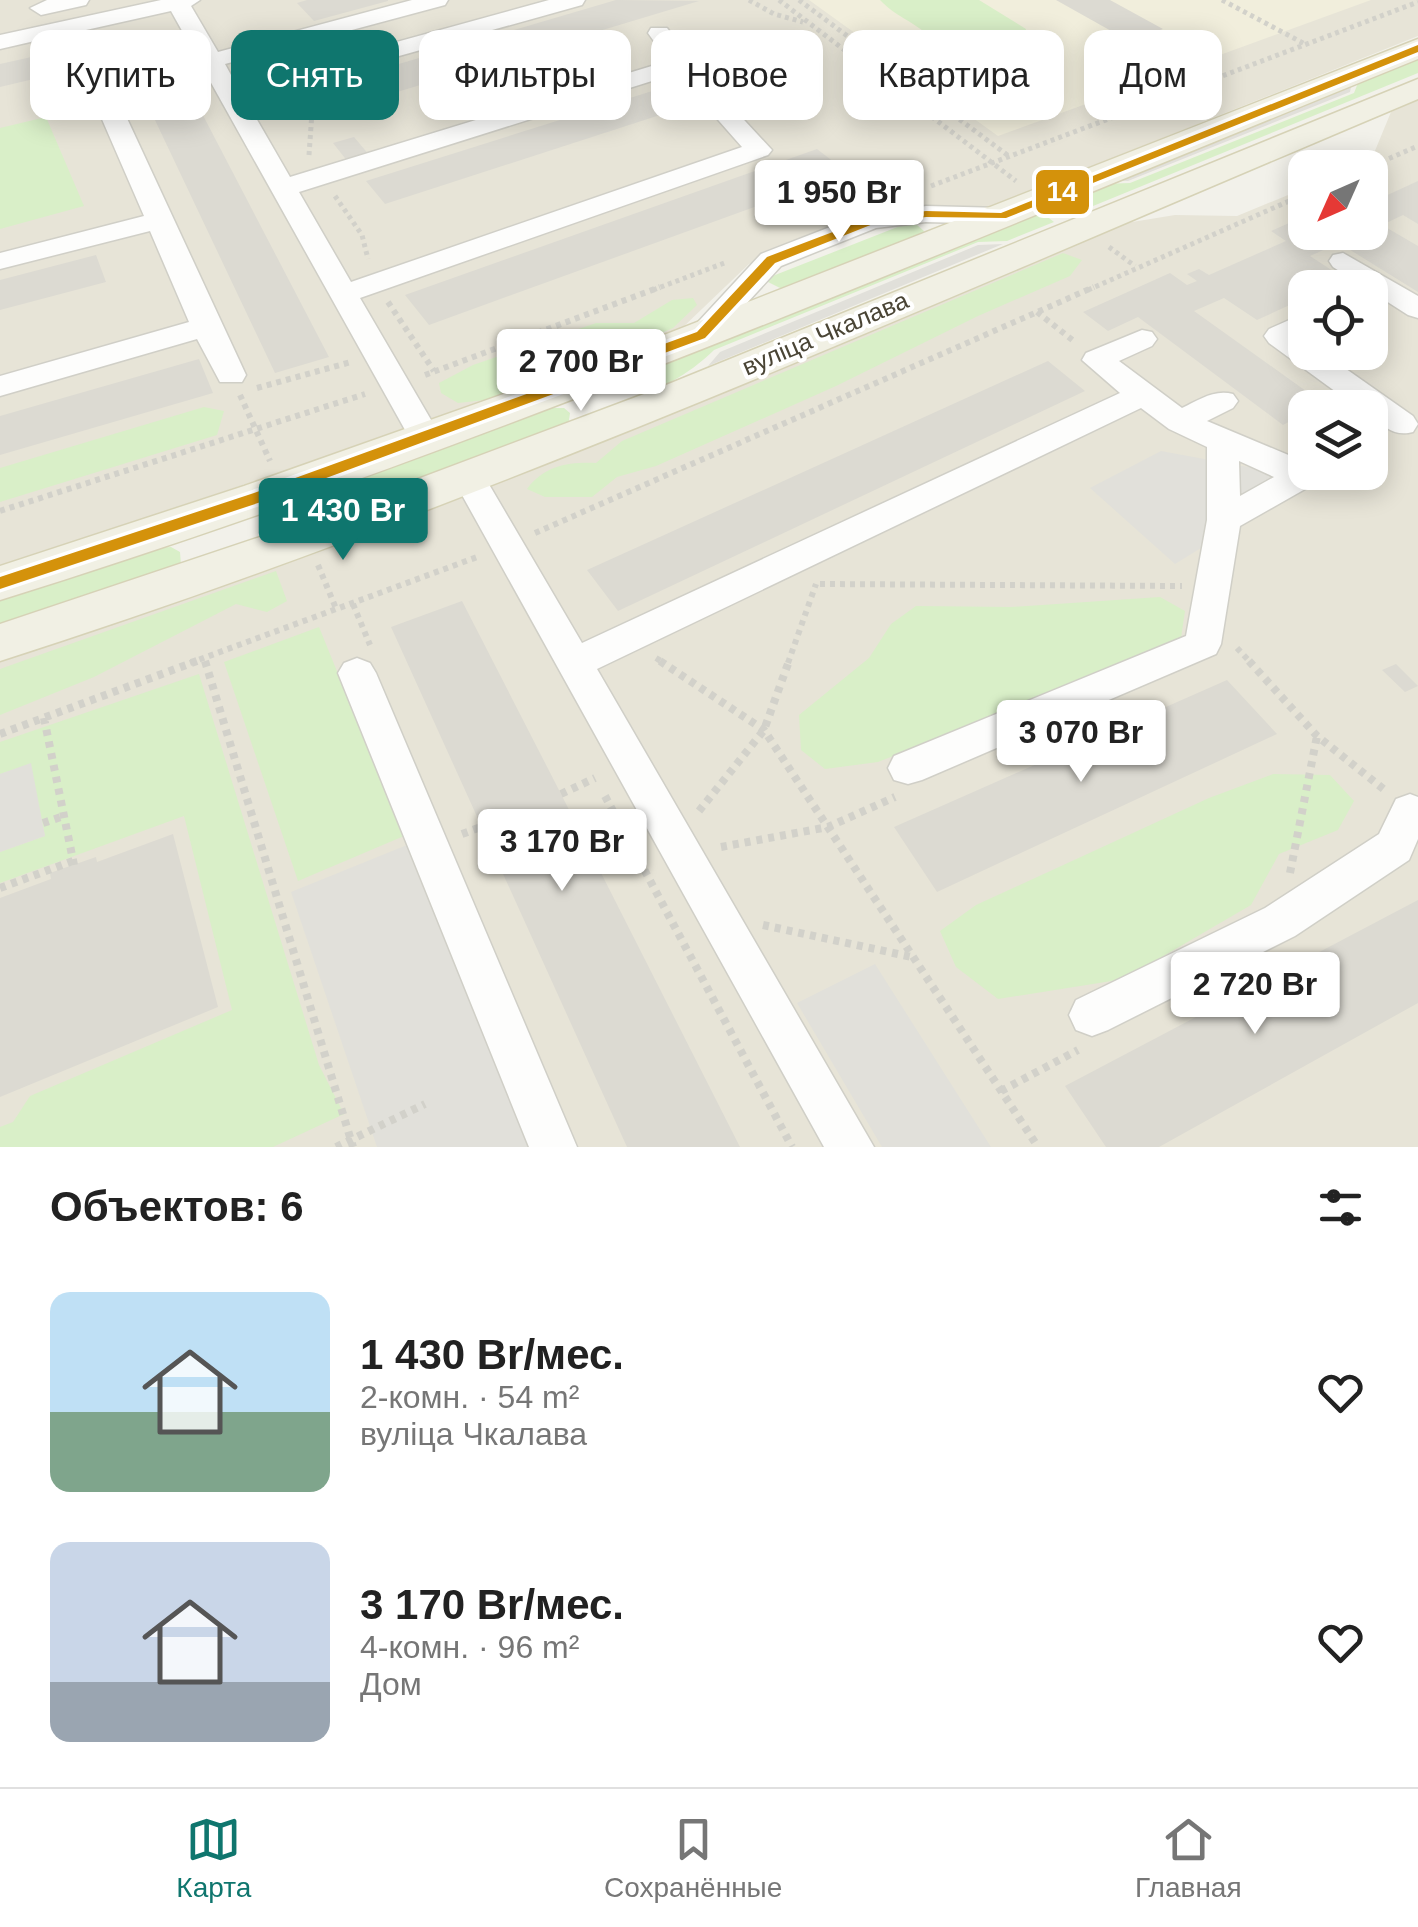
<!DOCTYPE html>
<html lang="ru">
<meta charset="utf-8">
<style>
:root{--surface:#fff;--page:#f2f2f2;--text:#222;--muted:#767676;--line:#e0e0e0;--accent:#0f766e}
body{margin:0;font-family:Arial,sans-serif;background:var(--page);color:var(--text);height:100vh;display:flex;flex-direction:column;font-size:38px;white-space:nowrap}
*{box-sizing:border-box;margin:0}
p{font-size:32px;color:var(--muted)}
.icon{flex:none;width:55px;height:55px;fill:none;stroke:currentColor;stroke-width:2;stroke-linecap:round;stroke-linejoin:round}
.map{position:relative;height:1147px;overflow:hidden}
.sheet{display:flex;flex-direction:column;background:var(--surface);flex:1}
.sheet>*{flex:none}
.top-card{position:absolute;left:30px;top:30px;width:1360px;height:90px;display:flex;gap:20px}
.needle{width:65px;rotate:225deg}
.controls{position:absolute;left:1288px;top:150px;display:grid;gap:20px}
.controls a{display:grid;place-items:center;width:100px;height:100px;border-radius:20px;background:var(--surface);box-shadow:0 5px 25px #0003;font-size:50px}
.price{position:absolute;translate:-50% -85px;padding:0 22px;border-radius:10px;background:#fff;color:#222;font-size:32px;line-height:65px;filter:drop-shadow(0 2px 5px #0008)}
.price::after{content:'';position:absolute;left:50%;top:60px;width:30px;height:22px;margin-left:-15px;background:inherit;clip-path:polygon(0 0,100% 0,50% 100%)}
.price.active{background:var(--accent);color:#fff}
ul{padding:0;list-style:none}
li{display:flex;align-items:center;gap:30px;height:250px;padding:0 50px}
li span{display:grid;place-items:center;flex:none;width:280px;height:200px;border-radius:20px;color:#555}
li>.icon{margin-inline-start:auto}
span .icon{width:120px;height:120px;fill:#fffc;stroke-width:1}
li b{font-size:42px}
h2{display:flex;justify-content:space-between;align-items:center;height:120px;padding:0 50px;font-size:42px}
.tag{padding:0 35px;border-radius:20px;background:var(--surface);box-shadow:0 5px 25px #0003;font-size:35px;line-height:90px}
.tag.active{background:var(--accent);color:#fff}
.dock{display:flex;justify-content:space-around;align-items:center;height:140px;border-top:2px solid var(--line);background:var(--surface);font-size:28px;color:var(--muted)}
.dock a{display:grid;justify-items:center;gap:5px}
.dock .active{color:var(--accent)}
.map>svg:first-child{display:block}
.residential{fill:#e7e4d7;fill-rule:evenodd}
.education{fill:#f1eedc}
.green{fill:#d9efc8}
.parking{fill:#e1e0da}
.building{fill:#dcdad2}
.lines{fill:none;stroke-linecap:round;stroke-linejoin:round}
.minor-casing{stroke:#d0cfc7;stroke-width:3}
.major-casing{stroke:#d6d2b6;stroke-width:3}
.path-far2{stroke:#d2d1ca;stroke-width:5;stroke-dasharray:4 4;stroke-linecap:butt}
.path-far1{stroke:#d2d1ca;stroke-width:6;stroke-dasharray:5 5;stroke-linecap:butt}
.path{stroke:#d2d1ca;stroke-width:8;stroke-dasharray:6 6;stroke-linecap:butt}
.minor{fill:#fdfdfc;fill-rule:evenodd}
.major{fill:#f1f0e4;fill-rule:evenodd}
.bus-1-casing{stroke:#fff;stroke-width:7}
.bus-1{fill:#d4920b;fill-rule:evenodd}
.labels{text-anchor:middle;stroke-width:8;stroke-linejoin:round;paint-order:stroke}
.street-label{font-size:25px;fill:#494435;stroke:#fff}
.line-badge{stroke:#fff;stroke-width:4}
.badge-label{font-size:28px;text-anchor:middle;font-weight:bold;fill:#fff}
</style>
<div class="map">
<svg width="1418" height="1147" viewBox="0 0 1418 1147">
<rect width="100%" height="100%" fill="#f2f1ea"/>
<path class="residential" d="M 0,0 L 1418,0 L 1418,36 L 985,209 L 889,209 L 749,264 L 680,330 L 461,412 L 0,566 Z
M 1418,100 L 1418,1147 L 0,1147 L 0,661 L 1126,223 L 1175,215 L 1237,216 L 1305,188 L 1305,232 L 1370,232 L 1370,168 L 1354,167 L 1372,158 L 1391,112 ZM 1305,288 L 1370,288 L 1370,352 L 1305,352 ZM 1305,408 L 1370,408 L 1370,472 L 1305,472 Z"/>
<path class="education" d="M 809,0 L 1371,0 L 998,136 Z"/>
<path class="green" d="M 880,0 L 979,0 L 1026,29 L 1024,40 C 982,66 950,49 913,24 C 902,17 889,10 880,0 Z
M 1418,57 L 1418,73 L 1076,213 L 1060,201 L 1102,184 L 1130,183 L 1354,93 L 1358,83 Z
M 46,117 L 84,206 L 0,229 L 0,128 Z
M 1040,211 L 1054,222 L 1007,241 L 978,242 L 714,350 C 694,370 652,400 623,390 L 620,383 L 629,375 Z
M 917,225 L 924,231 L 920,238 L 784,290 L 768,282 L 770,277 L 900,226 Z
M 1063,253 L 1082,260 L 1070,276 L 978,316 L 836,386 L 656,466 L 617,477 L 592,497 L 545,497 L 527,489 C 545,465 569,462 596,463 L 622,441 Z
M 693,298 L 697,305 L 673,328 L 552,379 L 485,400 L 458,403 L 441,393 L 439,383 L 473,365 L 596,323 L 634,323 L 672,300 Z
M 204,407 L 224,411 L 217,435 L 0,502 L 0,468 Z
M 551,408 L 564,408 L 570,413 L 568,426 L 313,522 L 301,498 Z
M 171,547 L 180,552 L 181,565 L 0,632 L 0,599 L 152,548 Z
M 276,571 L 287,601 L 267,612 L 236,604 L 94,677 L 0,715 L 0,669 Z
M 1160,597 L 1185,611 L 1181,638 L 1109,671 L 878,762 L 825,769 L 801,750 L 799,715 L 869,658 L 891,624 L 916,606 L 1011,607 Z
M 319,627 L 404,836 L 298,881 L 224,662 Z
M 199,674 L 319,1065 L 344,1114 L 273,1147 L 0,1147 L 0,1127 L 13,1122 L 30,1096 L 232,1010 L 184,816 L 0,883 L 0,852 L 45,836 L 30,764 L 0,774 L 0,742 Z
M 1273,774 L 1330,775 L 1354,801 L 1338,830 L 1279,854 L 1251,905 L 1124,979 L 998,999 L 956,967 L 940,931 L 976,905 L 1209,798 Z"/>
<path class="parking" d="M 1352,83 L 1350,92 L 1128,181 L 1110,180 Z
M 1003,244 L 708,366 L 720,352 L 978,245 Z
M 1161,451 L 1264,470 L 1292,492 L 1175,564 L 1090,488 Z
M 31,763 L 45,836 L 0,852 L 0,774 Z
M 407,845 L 531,1147 L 377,1147 L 291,892 Z
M 875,964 L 991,1147 L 882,1147 L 797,1003 Z"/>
<path class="building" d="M 307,0 L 388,0 L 388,1 L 314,21 L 297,3 Z
M 616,0 L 699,1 L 344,108 L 324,86 Z
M 1056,0 L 1110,0 L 1163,29 L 1129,41 Z
M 159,31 L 329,357 L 275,373 L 117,40 Z
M 54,52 L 63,72 L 0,87 L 0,64 Z
M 751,60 L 774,78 L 385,204 L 366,181 Z
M 354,137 L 370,156 L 348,162 L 333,143 Z
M 817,149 L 848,173 L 429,325 L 405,295 Z
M 1418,181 L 1418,224 L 1403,215 L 1382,225 L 1418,246 L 1418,292 L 1339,243 L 1310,256 L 1359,288 L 1305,288 L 1305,298 L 1257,320 L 1224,298 L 1194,311 L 1324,404 L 1305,408 L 1305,413 L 1283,425 L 1138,317 L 1108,331 L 1083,312 L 1170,273 L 1187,285 L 1197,281 L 1187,274 L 1199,269 L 1209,275 L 1286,241 L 1271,231 L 1305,216 L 1305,232 L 1370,232 L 1370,203 Z
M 96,255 L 106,282 L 0,310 L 0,280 Z
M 199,359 L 213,393 L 0,455 L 0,416 Z
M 1048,361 L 1085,391 L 618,611 L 587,570 Z
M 462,601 L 561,794 L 740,1147 L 627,1147 L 391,627 Z
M 1396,664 L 1418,686 L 1405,692 L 1382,670 Z
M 1227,680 L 1277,734 L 937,892 L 894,827 Z
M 173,834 L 218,1007 L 0,1097 L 0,898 L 51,879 L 50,873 L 96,857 L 97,862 Z
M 1418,900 L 1418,1003 L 1159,1147 L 1106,1147 L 1065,1086 Z"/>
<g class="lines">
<defs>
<path id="minor" d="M 47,0 L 89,0 L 86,5 L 41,15 L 30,8 Z
M 161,0 L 200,0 L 191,6 L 218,52 L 412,0 L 448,0 L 445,5 L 225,64 L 237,86 L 549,0 L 585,0 L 582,5 L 245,99 L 290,177 L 668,61 L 648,33 L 651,28 L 667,28 L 694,64 L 690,69 L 299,192 L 351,282 L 742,147 L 712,113 L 715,108 L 733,108 L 772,150 L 768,155 L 360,298 L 441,437 L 436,445 L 425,448 L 414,445 L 409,437 L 171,11 L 86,30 L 246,375 L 242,382 L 220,382 L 197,339 L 0,396 L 0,376 L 189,322 L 150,231 L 0,269 L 0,253 L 144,216 L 65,34 L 0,49 L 0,35 Z
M 926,206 L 1002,208 L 1015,216 L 1002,224 L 926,222 L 876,228 L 781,266 L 711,342 L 691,342 L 686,335 L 761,254 L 861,215 Z
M 1343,253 L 1418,296 L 1418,318 L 1408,315 L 1333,267 L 1329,261 L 1333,255 Z
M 1305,313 L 1305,334 L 1300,337 L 1305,340 L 1305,352 L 1322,352 L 1413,416 L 1418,424 L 1413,432 C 1395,437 1385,427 1370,416 L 1370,408 L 1358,408 L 1269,343 L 1264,336 L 1269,329 Z
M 1142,330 L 1152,332 L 1157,339 L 1152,346 L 1119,361 L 1182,408 C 1199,400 1214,389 1233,394 L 1238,401 L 1233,408 L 1207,421 L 1305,462 L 1305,472 L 1324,472 L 1314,484 L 1240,526 L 1221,644 L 1216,654 L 922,780 L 908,784 L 894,780 L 888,768 L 894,756 L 1186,636 L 1207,520 L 1207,447 L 1169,429 L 1141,408 L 597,669 L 874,1147 L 824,1147 L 452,477 L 456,469 L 468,466 L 480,469 L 582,643 L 1120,393 L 1082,360 L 1086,353 ZM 1239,461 L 1274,477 L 1240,496 Z
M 357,658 L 370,663 L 376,673 L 577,1147 L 529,1147 L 338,673 L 344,663 Z
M 1410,794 L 1418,797 L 1418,839 L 1409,860 L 1295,936 L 1108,1030 L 1092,1036 L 1076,1030 L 1069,1015 L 1076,1000 L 1265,908 L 1379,834 L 1396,799 Z"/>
<path id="major" d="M 1418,39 L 1418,59 C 950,248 483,450 0,600 L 0,566 L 244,486 L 608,357 Z
M 1418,79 L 1418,99 C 950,296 484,506 0,661 L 0,624 L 290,527 L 644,394 Z"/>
</defs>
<use href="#minor" class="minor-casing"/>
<use href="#major" class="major-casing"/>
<path class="path-far2" d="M 749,0 L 774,14 L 803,22
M 779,0 L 1016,181
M 799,0 L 1010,157
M 1222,0 L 1305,44
M 309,155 L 313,98
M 1367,168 L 1418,146
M 931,186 L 1418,2
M 335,196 L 362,235 L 368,259
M 1109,247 L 1135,266
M 653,290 L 727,262
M 1088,290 L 1305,194"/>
<path class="path-far1" d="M 388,302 L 434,371
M 1037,312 L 1075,342
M 425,375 L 660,287
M 257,388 L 351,362
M 240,395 L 270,461
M 0,511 L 365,394
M 535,533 L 1094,287
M 318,565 L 337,611
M 820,584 L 1182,586
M 353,604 L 370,645
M 1237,648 L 1251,663
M 656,658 L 664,663
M 190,663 L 477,557
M 788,663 L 816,584"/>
<path class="path" d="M 205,661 L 353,1147
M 660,661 L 764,730 L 1038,1147
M 1249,661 L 1317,736 L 1386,791
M 44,718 L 74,865
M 0,734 L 197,661
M 561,794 L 595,778
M 605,796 L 792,1147
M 699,811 L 764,730 L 789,661
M 43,823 L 64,816
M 462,834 L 481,827
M 721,847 L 828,827 L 895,797
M 1290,873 L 1317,736
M 0,888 L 73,861
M 763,925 L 912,957
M 1001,1091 L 1078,1050
M 336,1147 L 425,1104"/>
<use href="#minor" class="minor"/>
<use href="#major" class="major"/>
<defs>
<path id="bus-1" d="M 1418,45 L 1418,52 L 1006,218 L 926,217 L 873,224 L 775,263 L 705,338 L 264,501 L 0,589 L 0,577 L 254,493 L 697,332 L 767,257 L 867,219 L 926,211 L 1001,213 Z"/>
</defs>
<use href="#bus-1" class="bus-1-casing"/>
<use href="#bus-1" class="bus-1"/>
</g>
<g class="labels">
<g class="street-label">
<text transform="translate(825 333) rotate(-23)" y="9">вуліца Чкалава</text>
</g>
</g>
<rect class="line-badge" x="1034" y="168" width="57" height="48" rx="10" fill="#d4920b"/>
<g class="badge-label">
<text x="1062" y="201">14</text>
</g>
</svg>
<div class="controls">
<a><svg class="needle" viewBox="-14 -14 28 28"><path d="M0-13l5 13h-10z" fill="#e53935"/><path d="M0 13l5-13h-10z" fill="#767676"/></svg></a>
<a><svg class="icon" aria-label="locate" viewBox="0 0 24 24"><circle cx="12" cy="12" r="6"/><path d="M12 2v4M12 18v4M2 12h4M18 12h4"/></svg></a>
<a><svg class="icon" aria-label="layers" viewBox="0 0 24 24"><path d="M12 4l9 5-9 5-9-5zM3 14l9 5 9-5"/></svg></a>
</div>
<b class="price" style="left:839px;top:245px">1 950 Br</b>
<b class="price" style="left:581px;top:414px">2 700 Br</b>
<b class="price active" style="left:343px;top:563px">1 430 Br</b>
<b class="price" style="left:1081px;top:785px">3 070 Br</b>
<b class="price" style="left:562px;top:894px">3 170 Br</b>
<b class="price" style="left:1255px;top:1037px">2 720 Br</b>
<div class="top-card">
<a class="tag">Купить</a>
<a class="tag active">Снять</a>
<a class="tag">Фильтры</a>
<a class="tag">Новое</a>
<a class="tag">Квартира</a>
<a class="tag">Дом</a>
</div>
</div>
<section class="sheet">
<h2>Объектов: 6<svg class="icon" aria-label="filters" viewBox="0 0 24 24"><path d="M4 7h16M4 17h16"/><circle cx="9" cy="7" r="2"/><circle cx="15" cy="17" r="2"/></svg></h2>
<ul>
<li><span style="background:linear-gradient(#bfe0f5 60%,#7fa58c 0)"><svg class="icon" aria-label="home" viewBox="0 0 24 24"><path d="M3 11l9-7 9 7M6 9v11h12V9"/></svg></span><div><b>1 430 Br/мес.</b><p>2-комн. · 54 m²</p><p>вуліца Чкалава</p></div><svg class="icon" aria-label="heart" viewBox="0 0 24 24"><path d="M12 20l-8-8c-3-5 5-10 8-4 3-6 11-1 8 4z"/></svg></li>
<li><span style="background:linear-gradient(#c9d6e8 70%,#9aa5b1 0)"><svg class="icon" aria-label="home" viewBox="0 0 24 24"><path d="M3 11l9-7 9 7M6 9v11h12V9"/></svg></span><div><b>3 170 Br/мес.</b><p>4-комн. · 96 m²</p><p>Дом</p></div><svg class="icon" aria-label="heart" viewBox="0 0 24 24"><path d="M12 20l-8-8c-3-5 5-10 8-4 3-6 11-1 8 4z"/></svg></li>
</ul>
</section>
<nav class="dock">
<a class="active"><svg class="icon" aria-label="map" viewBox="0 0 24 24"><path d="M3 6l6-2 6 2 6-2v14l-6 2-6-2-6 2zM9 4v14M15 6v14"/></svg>Карта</a>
<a><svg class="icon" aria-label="saved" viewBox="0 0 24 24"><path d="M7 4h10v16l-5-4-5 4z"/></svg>Сохранённые</a>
<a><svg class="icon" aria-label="home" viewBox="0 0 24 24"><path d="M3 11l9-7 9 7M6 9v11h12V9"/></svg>Главная</a>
</nav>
